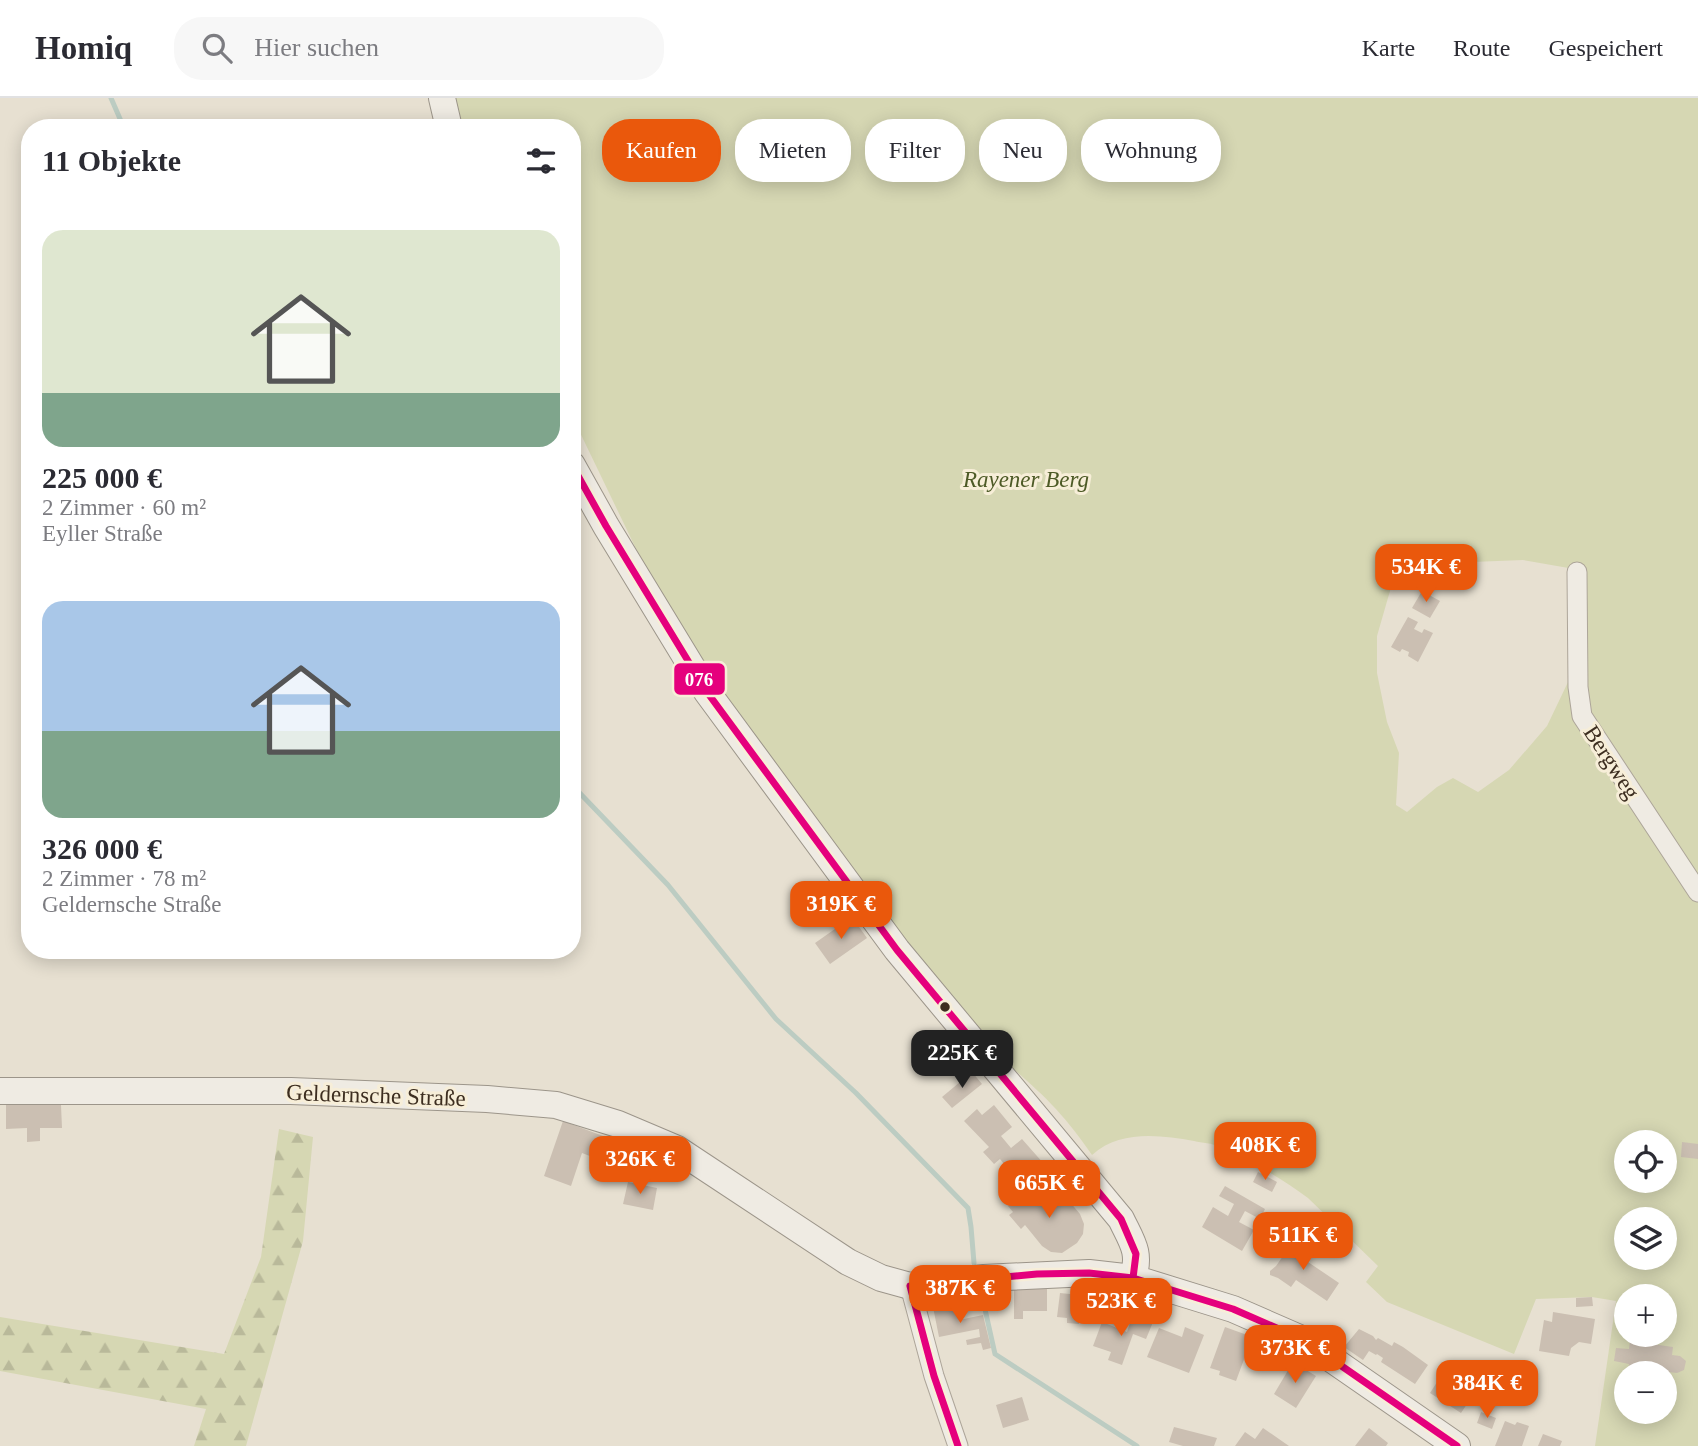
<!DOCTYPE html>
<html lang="de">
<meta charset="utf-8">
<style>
:root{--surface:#fff;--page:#f7f7f7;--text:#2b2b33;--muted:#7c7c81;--line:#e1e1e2;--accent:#ea580c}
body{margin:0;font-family:Georgia,serif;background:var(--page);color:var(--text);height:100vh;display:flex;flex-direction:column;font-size:26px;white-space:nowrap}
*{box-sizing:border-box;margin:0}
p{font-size:23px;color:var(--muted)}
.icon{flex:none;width:38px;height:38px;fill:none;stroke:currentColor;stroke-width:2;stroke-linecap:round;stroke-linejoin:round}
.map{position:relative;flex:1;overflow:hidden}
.drawer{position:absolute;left:21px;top:21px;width:560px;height:840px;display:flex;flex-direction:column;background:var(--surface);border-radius:28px;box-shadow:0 4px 18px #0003}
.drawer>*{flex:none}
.top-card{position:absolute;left:602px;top:21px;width:665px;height:63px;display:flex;gap:14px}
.tools{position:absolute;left:1614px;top:1032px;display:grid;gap:14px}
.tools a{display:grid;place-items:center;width:63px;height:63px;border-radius:50%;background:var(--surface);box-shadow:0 4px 18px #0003;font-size:35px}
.price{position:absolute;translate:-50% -60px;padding:0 16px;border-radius:14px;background:var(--accent);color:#fff;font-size:23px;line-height:46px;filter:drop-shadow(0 2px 4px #0008)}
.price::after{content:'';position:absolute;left:50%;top:42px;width:21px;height:16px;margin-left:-10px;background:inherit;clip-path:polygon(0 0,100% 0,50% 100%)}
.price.on{background:#222;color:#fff}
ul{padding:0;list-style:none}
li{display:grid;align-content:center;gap:14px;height:371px;padding:0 21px}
li span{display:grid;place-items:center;height:217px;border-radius:21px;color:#555}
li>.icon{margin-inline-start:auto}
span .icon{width:126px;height:126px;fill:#fffc;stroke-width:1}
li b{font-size:30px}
h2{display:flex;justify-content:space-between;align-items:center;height:84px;padding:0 21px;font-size:30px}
.chip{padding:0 24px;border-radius:28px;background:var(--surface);box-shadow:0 4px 18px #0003;font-size:24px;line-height:63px}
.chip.on{background:var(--accent);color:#fff}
header{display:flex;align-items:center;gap:42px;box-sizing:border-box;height:98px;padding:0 35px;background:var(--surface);border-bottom:2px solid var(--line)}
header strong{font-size:33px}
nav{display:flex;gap:38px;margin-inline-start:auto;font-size:24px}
.search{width:490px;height:63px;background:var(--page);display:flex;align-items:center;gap:18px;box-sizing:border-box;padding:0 24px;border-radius:28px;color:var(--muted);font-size:26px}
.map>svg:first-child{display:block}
.forest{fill:url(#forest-firs)}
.park{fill:#d6d7b3;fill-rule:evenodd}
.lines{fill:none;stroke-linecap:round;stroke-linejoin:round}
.stream{stroke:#bcccc2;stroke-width:5}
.building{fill:#cbbfb2}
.minor-casing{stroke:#ada599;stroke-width:21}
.secondary-casing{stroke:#9c958a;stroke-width:28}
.minor{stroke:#efebe3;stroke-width:19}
.secondary{stroke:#efebe3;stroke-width:26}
.bus-1-casing{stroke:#f7eed8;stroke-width:12}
.bus-1{stroke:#e5007d;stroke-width:7}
.bus-dot{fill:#3d2e20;stroke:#f7eed8;stroke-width:2.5}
.labels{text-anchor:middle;stroke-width:6;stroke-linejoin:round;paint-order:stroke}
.park-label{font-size:23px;font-style:italic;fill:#4d5a26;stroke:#f7eed8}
.street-label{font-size:23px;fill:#3d2e20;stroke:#f7eed8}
.line-badge{stroke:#f7eed8;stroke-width:2.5}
.badge-label{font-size:19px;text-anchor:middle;font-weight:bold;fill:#fff}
</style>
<header>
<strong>Homiq</strong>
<div class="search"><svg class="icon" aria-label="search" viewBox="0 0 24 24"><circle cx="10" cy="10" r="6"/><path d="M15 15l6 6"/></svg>Hier suchen</div>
<nav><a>Karte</a><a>Route</a><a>Gespeichert</a></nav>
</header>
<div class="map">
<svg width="1698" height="1348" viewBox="0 0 1698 1348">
<defs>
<pattern id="forest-firs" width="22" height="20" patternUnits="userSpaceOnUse" patternTransform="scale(1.75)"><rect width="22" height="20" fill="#d6d7b3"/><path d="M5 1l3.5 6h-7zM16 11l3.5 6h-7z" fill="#b9b99a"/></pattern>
</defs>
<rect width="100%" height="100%" fill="#e7e0d1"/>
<path class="forest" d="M 279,1031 L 313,1039 L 303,1143 L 246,1348 L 194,1348 L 206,1311 L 0,1273 L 0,1219 L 224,1256 L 261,1159 Z"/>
<path class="park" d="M 452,0 L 1698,0 L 1698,1348 L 1595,1348 L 1616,1203 L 1592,1199 L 1536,1201 L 1514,1256 L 1387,1204 L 1366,1184 L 1378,1168 L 1308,1100 C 1283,1081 1248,1061 1220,1049 C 1212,1045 1202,1045 1194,1043 C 1159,1037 1120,1032 1092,1057 C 1065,1017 1041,994 1005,964 L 708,600 L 572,318 L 572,30 L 458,30 ZM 1523,462 L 1580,472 L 1569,582 L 1547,628 L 1509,672 L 1478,694 L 1453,680 L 1437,689 L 1407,714 L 1396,707 L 1399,655 L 1387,624 L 1377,575 L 1377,538 L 1392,486 L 1433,479 L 1458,468 L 1472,464 ZM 1626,1045 L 1664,1045 L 1664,1083 L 1626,1083 ZM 1626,1122 L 1664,1122 L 1664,1160 L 1626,1160 ZM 1626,1199 L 1664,1199 L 1664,1237 L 1626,1237 ZM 1626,1276 L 1664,1276 L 1664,1314 L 1626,1314 Z"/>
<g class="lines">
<path class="stream" d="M 111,0 L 124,30
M 572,687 L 668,787 L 776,921 L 856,995 L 968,1110 L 971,1129 L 974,1165
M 980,1189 L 995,1256 L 1137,1348"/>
</g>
<path class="building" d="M 1422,493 L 1440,503 L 1430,520 L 1412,510 Z
M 1408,519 L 1418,524 L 1414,531 L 1422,535 L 1424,531 L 1433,535 L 1418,564 L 1408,558 L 1409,554 L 1402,551 L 1400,554 L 1391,549 Z
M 852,819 L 867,840 L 830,866 L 815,845 Z
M 972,974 L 982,986 L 952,1010 L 942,999 Z
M 6,1007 L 61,1007 L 62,1030 L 40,1030 L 40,1043 L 27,1044 L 27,1030 L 6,1031 Z
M 994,1007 L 1012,1029 L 1001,1038 L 1011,1050 L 1022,1041 L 1044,1066 L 1032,1077 L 1037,1083 L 1025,1093 L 1000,1061 L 994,1066 L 983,1054 L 989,1049 L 964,1023 L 977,1011 L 982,1017 Z
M 563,1023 L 603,1038 L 595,1060 L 582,1055 L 571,1088 L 544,1078 Z
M 1682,1044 L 1698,1046 L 1698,1061 L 1681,1059 Z
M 1258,1074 L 1277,1084 L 1272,1094 L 1253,1084 Z
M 628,1084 L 657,1090 L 653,1112 L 623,1106 Z
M 1225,1088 L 1265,1111 L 1260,1121 L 1245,1113 L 1239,1124 L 1254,1132 L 1242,1153 L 1202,1129 L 1213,1109 L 1228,1118 L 1234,1106 L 1219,1098 Z
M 1058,1090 L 1080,1116 L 1084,1126 L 1083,1136 L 1077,1145 L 1062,1155 L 1051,1154 L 1042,1148 L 1025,1127 L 1021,1131 L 1009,1117 L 1013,1114 L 1008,1108 L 1025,1093 L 1030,1098 L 1036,1093 L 1044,1102 Z
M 1295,1142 L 1299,1145 L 1300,1149 L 1313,1157 L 1308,1164 L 1339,1185 L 1327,1203 L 1296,1182 L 1291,1189 L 1278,1180 L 1270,1177 L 1270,1173 L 1276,1168 L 1288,1151 L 1291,1143 Z
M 1014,1191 L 1047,1191 L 1047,1213 L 1023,1213 L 1023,1221 L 1014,1221 Z
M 1060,1195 L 1089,1198 L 1086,1222 L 1079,1221 L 1079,1226 L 1067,1225 L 1067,1220 L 1057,1219 Z
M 1592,1199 L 1593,1208 L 1576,1209 L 1576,1200 Z
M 955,1205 L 959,1222 L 983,1217 L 991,1250 L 983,1252 L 981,1245 L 967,1247 L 966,1242 L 980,1239 L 979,1231 L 939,1239 L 933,1209 Z
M 1553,1214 L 1595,1221 L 1591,1246 L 1579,1244 L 1571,1250 L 1569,1258 L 1539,1253 L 1544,1222 L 1552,1224 Z
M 1133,1216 L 1153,1224 L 1146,1241 L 1133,1236 L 1122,1267 L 1108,1262 L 1111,1254 L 1093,1248 L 1102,1224 L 1127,1234 Z
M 1185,1229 L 1204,1237 L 1189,1275 L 1147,1259 L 1159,1230 L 1182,1239 Z
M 1225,1229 L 1280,1249 L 1273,1269 L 1247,1260 L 1246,1256 L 1236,1283 L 1219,1277 L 1220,1273 L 1210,1270 Z
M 1359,1231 L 1373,1238 L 1376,1242 L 1378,1240 L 1392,1248 L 1394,1244 L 1403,1249 L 1428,1267 L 1415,1286 L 1381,1264 L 1383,1260 L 1377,1256 L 1376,1257 L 1369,1253 L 1363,1262 L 1344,1249 Z
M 1630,1243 L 1673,1249 L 1672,1257 L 1680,1258 L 1686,1263 L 1684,1272 L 1677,1275 L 1669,1274 L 1668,1281 L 1664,1280 L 1664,1276 L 1628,1275 L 1629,1266 L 1614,1263 L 1616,1250 L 1629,1251 Z
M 1293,1264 L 1316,1278 L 1296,1310 L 1274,1296 Z
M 1450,1264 L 1481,1285 L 1461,1315 L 1430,1295 Z
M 1022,1299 L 1029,1322 L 1003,1330 L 996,1307 Z
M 1481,1314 L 1496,1320 L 1492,1331 L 1477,1325 Z
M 1505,1323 L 1515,1327 L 1517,1324 L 1529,1328 L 1522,1348 L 1495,1348 Z
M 1174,1329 L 1217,1340 L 1214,1348 L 1183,1348 L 1169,1344 Z
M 1263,1330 L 1289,1348 L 1235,1348 L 1245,1334 L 1255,1341 Z
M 1369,1330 L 1388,1345 L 1386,1348 L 1355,1348 Z
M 1543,1336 L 1562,1343 L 1560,1348 L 1538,1348 Z"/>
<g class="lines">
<defs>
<path id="minor" d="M 1577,474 L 1578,589 L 1582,618 L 1698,794
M 910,1188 L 934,1278 L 958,1348"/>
<path id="secondary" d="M 442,0 L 449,30
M 572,367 L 606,428 L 707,594 L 897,852 L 1121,1121 C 1132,1144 1141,1154 1133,1180
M 0,993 L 291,993 L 487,1001 L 556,1007 L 618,1026 L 677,1051 L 848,1164 L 881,1180 L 910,1188 L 984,1180 L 1089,1175 L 1133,1180 L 1233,1211 L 1304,1242 L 1457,1348"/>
</defs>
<use href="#minor" class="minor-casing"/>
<use href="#secondary" class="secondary-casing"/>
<use href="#minor" class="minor"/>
<use href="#secondary" class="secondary"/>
<defs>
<path id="bus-1" d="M 572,367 L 606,428 L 707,594 L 897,852 L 1121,1121 L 1136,1156 L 1133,1180
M 958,1348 L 934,1278 L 910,1188 L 1037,1176 L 1089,1175 L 1133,1180 L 1233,1211 L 1304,1242 L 1457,1348"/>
</defs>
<use href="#bus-1" class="bus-1-casing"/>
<use href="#bus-1" class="bus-1"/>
</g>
<circle class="bus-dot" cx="945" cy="909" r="6"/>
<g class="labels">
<g class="park-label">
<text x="1026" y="389">Rayener Berg</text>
</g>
<g class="street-label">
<text transform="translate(1612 664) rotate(57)" y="8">Bergweg</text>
<text transform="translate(376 997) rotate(2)" y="8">Geldernsche Straße</text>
</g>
</g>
<rect class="line-badge" x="673" y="564" width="53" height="34" rx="7" fill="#e5007d"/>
<g class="badge-label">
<text x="699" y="588">076</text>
</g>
</svg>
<div class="tools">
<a><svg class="icon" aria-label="locate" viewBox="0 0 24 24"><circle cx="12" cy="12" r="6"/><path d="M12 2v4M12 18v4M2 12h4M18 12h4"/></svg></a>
<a><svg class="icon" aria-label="layers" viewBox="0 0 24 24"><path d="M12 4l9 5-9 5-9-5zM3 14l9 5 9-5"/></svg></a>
<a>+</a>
<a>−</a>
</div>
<b class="price" style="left:1426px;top:506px">534K €</b>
<b class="price" style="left:841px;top:843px">319K €</b>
<b class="price on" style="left:962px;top:992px">225K €</b>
<b class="price" style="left:1265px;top:1084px">408K €</b>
<b class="price" style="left:640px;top:1098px">326K €</b>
<b class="price" style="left:1049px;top:1122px">665K €</b>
<b class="price" style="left:1303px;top:1174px">511K €</b>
<b class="price" style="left:960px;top:1227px">387K €</b>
<b class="price" style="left:1121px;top:1240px">523K €</b>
<b class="price" style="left:1295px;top:1287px">373K €</b>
<b class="price" style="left:1487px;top:1322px">384K €</b>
<div class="top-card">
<a class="chip on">Kaufen</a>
<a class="chip">Mieten</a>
<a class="chip">Filter</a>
<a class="chip">Neu</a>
<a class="chip">Wohnung</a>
</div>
<section class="drawer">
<h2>11 Objekte<svg class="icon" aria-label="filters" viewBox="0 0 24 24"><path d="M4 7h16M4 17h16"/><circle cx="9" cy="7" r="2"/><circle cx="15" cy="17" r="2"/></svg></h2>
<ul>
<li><span style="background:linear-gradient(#dfe7d0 75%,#7fa58c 0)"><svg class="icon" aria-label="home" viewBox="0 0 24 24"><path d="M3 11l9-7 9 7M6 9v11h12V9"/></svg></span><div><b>225 000 €</b><p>2 Zimmer · 60 m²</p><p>Eyller Straße</p></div></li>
<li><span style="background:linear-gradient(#a9c7e8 60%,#7fa58c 0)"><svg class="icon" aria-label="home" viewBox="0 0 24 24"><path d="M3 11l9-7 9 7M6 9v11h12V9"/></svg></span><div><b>326 000 €</b><p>2 Zimmer · 78 m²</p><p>Geldernsche Straße</p></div></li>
</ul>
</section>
</div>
